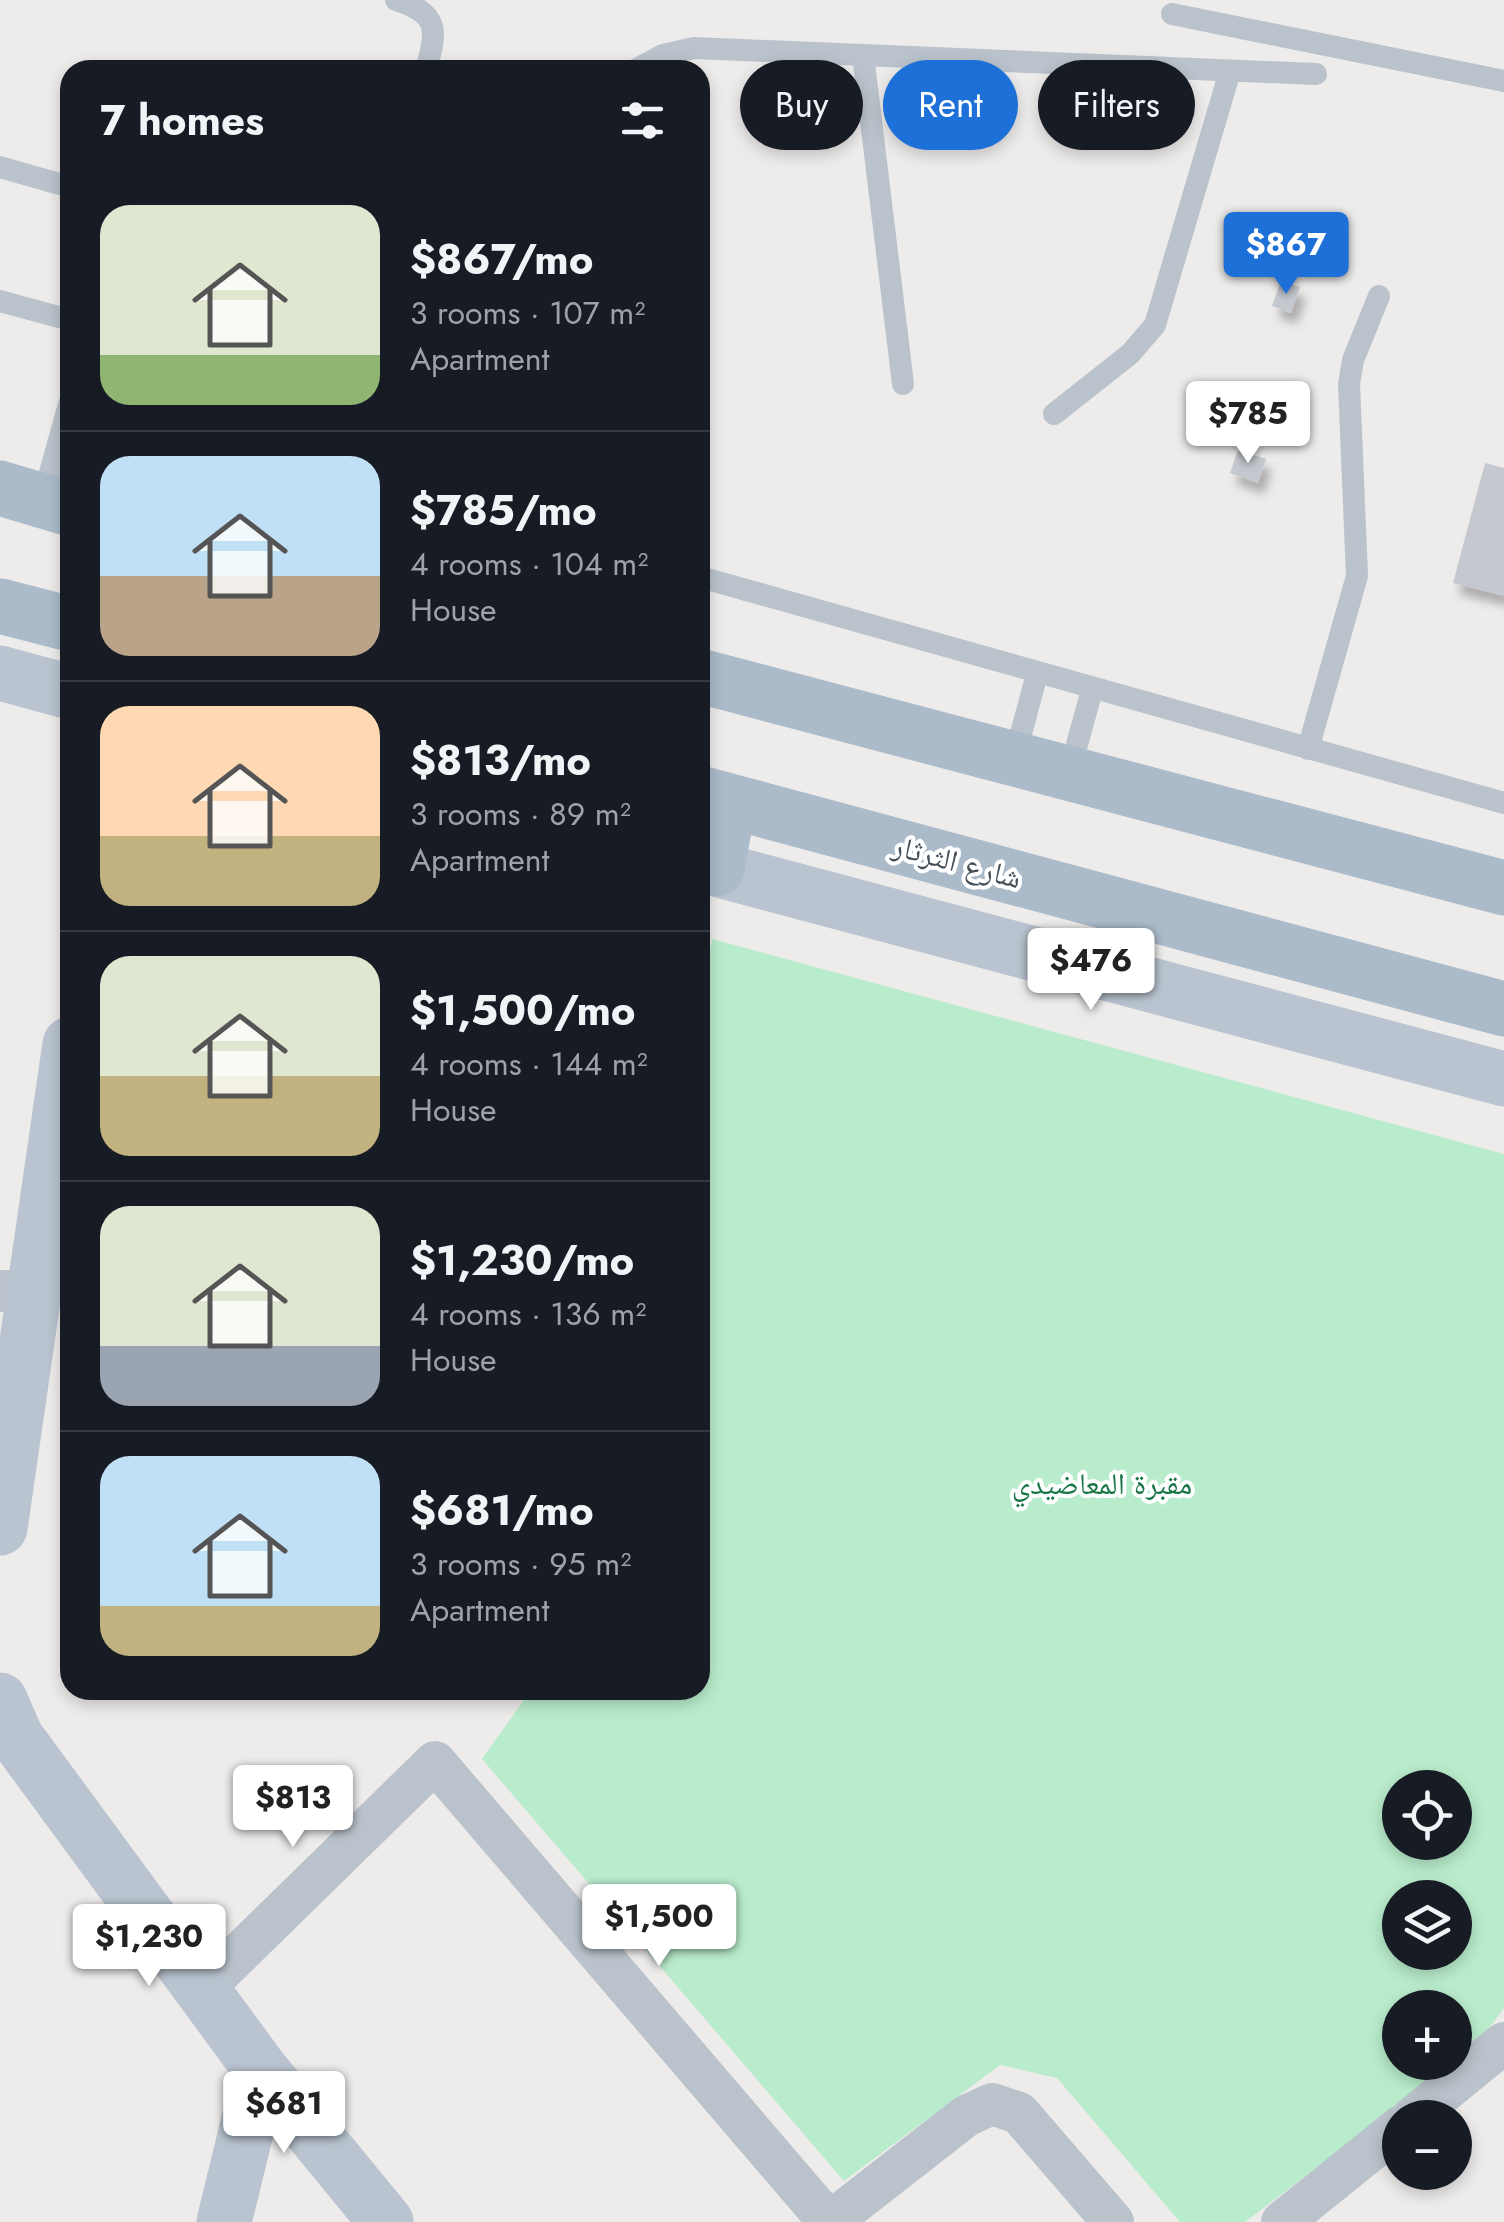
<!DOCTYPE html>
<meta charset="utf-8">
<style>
:root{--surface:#171b24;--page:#20242c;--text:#f1f3f6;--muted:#9ea1a6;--line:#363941;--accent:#1d70d7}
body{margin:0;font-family:Jost,"Noto Naskh Arabic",sans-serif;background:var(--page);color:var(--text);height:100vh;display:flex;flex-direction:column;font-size:38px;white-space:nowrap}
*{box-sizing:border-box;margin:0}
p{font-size:32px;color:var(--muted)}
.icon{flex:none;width:55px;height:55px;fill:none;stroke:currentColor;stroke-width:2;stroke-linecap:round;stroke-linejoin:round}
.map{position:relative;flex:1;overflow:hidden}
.side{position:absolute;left:60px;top:60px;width:650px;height:1640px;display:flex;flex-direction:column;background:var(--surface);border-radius:30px;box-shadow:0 5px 15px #0003}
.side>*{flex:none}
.hud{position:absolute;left:740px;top:60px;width:612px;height:90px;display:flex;gap:20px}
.controls{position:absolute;left:1382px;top:1770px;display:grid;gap:20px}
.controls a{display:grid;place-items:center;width:90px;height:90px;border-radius:50%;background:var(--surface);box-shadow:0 5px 15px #0003;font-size:50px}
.price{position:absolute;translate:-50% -85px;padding:0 22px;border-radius:10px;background:#fff;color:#222;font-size:32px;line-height:65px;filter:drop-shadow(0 2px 5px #0008)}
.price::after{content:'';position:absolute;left:50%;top:60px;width:30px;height:22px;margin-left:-15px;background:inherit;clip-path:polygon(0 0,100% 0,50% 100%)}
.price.active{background:var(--accent);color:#fff}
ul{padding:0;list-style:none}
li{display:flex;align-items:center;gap:30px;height:250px;padding:0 40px}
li+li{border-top:2px solid var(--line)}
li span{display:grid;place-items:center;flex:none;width:280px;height:200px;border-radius:30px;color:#555}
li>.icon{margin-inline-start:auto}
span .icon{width:120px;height:120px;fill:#fffc;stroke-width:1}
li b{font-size:42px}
h2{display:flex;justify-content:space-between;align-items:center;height:120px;padding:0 40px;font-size:42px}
.chip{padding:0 35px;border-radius:45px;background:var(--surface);box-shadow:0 5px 15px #0003;font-size:35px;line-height:90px}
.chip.active{background:var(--accent);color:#fff}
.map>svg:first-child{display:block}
.green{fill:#b9eccc;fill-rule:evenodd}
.building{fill:#c5c8ce;filter:url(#shadow)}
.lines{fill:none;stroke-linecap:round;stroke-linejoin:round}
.lane{stroke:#bac3cb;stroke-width:22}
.street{stroke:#bac3cb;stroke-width:42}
.secondary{stroke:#b9c4d0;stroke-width:55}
.primary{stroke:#abbbca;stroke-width:55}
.labels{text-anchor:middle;stroke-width:8;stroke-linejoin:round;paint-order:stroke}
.street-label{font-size:30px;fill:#444f58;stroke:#fff}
.park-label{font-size:30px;fill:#187646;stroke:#fff}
</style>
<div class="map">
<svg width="1504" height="2222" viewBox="0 0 1504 2222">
<defs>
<filter id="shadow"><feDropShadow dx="6" dy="11" stdDeviation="5" flood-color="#0004"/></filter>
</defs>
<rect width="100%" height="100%" fill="#eeebeb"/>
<path class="green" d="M 712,939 L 1504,1154 L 1504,2008 L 1476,2046 L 1455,2062 L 1455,2008 L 1400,2008 L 1400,2062 L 1454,2063 L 1245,2222 L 1180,2222 L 1057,2078 L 1000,2065 L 844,2181 L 482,1759 L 531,1690 L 700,1690 L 700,1013 ZM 1400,1788 L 1455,1788 L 1455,1842 L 1400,1842 ZM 1400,1898 L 1455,1898 L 1455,1952 L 1400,1952 Z"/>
<path class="building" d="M 1281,281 L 1300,287 L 1291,313 L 1272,306 Z
M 1238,450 L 1266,459 L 1258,483 L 1230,473 Z
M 1485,463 L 1504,468 L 1504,596 L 1453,583 Z"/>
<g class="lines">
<path class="lane" d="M 396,0 C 440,14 437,30 426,70
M 1172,14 L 1504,81
M 863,55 L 903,384
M 635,70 L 663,55 L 694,48 L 1316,74
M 0,167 L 70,187
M 0,301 L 70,320
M 1054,414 L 1130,354 L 1155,325 L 1230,71
M 42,501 L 70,401
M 700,577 L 1504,803
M 1308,749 L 1357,576 L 1349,384 L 1353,360 L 1379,296
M 1015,756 L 1037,674
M 1070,770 L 1092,690"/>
<path class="street" d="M 0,1291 L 36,1291
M 202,1990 L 435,1762 L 829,2222
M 1412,2118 L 1504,2043
M 830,2222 L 966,2116 L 992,2104 L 1019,2113 L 1113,2222
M 1282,2222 L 1400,2127"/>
<path class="secondary" d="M 0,673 L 70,692
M 700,865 L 1504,1079
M 0,1528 L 70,1044
M 0,1700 L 16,1737 L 261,2070 L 386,2222
M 224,2222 L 261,2070"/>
<path class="primary" d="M 0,488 L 70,509
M 0,606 L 70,624
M 700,676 L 1504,888
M 700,793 L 1504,1009
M 717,869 L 729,801"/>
</g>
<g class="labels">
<g class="street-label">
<text transform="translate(957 862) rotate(15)" y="10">شارع الثرثار</text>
</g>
<g class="park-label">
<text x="1102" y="1494">مقبرة المعاضيدي</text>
</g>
</g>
</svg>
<div class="controls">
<a><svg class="icon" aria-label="locate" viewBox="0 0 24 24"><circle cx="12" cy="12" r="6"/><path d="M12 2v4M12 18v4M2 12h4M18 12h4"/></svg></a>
<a><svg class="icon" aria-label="layers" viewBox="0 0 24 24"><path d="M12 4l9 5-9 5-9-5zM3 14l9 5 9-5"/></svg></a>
<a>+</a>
<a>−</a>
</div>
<b class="price active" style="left:1286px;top:297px">$867</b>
<b class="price" style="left:1248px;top:466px">$785</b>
<b class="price" style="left:1091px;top:1013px">$476</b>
<b class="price" style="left:293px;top:1850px">$813</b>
<b class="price" style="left:659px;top:1969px">$1,500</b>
<b class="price" style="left:149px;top:1989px">$1,230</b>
<b class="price" style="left:284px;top:2156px">$681</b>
<div class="hud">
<a class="chip">Buy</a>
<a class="chip active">Rent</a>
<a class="chip">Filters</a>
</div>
<section class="side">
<h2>7 homes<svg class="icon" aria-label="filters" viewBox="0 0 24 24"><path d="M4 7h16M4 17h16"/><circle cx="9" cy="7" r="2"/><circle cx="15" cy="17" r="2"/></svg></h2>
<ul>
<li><span style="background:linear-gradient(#dfe7d0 75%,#8fb573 0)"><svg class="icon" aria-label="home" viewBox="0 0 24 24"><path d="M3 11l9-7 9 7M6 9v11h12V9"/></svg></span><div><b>$867/mo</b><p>3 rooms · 107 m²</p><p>Apartment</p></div></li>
<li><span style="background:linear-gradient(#bfe0f5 60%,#b9a48a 0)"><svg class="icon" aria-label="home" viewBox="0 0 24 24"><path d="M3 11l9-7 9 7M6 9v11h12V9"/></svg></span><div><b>$785/mo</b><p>4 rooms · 104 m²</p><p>House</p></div></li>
<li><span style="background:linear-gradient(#ffd9b3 65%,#c2b280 0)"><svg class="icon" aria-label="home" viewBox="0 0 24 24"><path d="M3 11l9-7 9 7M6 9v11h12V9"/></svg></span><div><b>$813/mo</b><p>3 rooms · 89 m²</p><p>Apartment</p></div></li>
<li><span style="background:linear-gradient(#dfe7d0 60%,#c2b280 0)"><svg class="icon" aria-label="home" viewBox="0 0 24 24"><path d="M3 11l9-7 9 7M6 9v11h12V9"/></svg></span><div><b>$1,500/mo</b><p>4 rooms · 144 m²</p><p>House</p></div></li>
<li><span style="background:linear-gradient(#dfe7d0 70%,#9aa5b1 0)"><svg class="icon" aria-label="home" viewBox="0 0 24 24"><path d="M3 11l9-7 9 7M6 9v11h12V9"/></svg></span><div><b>$1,230/mo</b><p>4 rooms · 136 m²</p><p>House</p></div></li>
<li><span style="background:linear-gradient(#bfe0f5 75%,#c2b280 0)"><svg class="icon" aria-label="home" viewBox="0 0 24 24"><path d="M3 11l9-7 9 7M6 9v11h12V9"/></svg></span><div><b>$681/mo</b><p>3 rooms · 95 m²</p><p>Apartment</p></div></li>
</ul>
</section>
</div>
